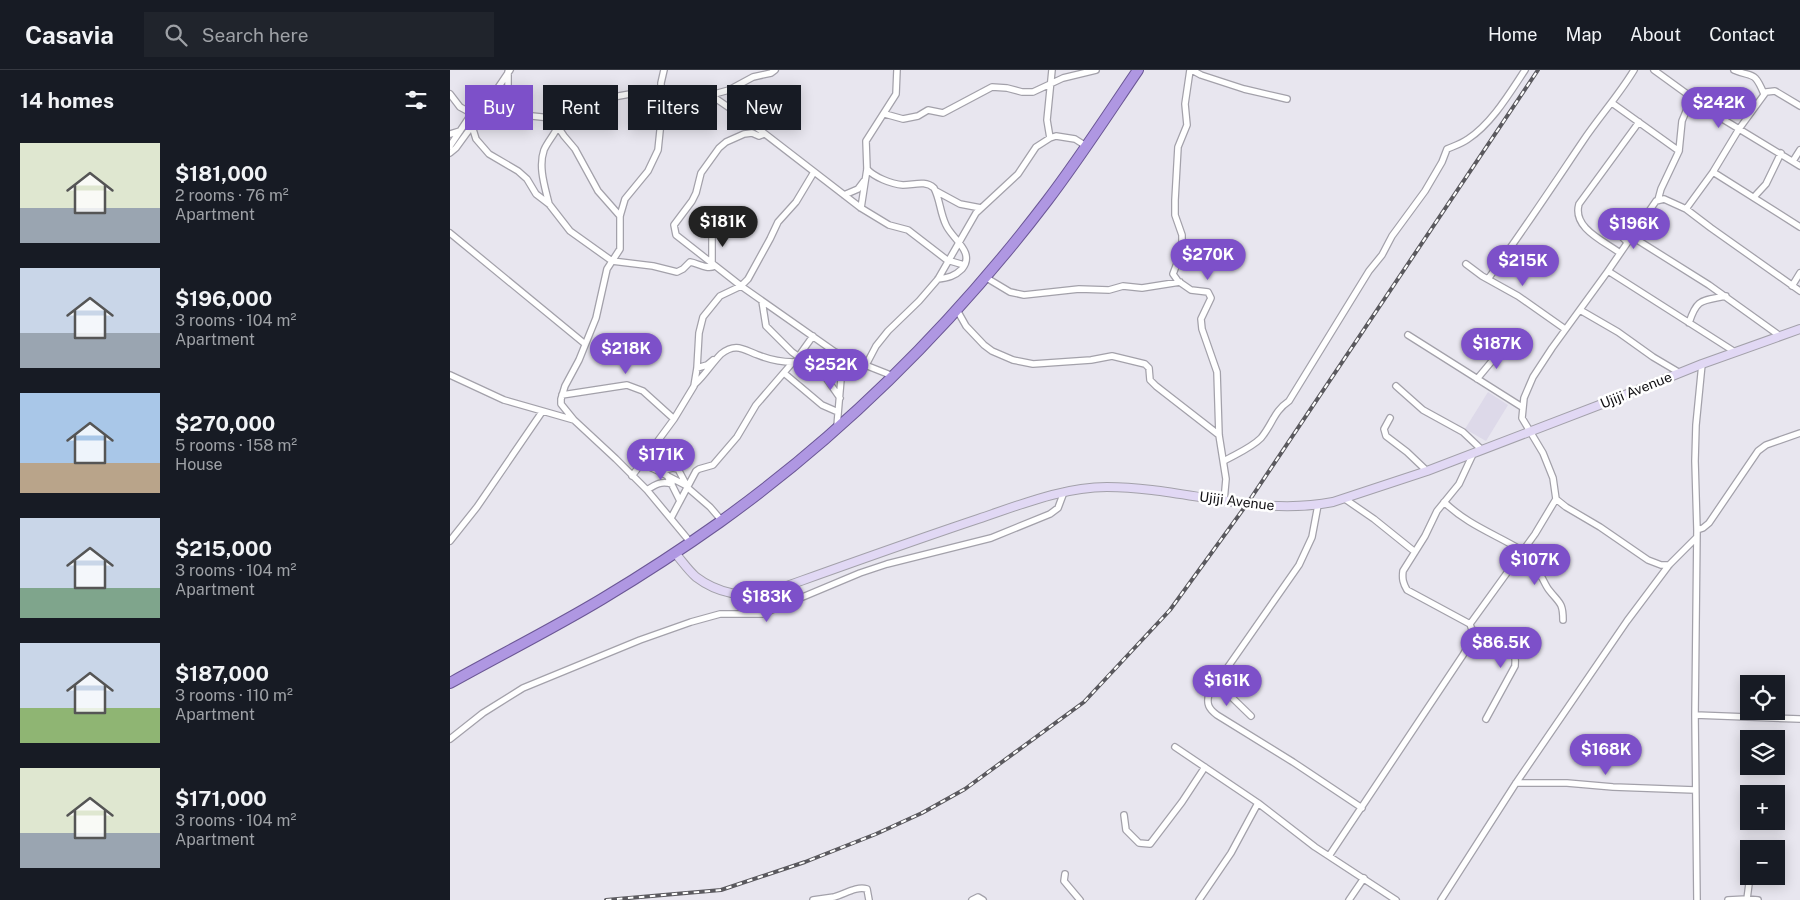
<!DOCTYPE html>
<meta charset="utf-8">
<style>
:root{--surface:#171b24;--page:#20242c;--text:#f1f3f6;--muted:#9ea1a6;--line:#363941;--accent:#7d50c9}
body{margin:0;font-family:"Public Sans",sans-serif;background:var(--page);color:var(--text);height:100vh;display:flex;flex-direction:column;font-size:19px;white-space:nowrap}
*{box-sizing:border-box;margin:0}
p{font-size:16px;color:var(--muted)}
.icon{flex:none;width:28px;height:28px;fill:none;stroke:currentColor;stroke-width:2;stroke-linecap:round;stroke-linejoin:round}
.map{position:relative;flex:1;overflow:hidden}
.drawer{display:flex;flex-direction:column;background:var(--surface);width:450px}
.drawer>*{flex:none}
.guide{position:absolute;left:15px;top:15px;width:475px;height:45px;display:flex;gap:10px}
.buttons{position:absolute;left:1290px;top:605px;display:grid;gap:10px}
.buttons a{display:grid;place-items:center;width:45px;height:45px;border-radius:0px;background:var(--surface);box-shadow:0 2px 12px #0003;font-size:25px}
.price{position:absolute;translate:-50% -42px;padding:0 11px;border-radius:18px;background:var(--accent);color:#fff;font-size:16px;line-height:32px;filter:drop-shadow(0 1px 2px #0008)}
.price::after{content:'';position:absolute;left:50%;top:30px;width:15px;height:11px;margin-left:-8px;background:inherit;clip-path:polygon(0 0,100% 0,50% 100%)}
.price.on{background:#222;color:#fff}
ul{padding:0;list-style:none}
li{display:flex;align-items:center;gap:15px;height:125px;padding:0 20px}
li span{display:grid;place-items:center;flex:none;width:140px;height:100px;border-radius:0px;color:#555}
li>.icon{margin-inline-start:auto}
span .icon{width:60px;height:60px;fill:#fffc;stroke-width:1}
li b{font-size:21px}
h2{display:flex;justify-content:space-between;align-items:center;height:60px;padding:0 20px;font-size:21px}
.pill{padding:0 18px;border-radius:0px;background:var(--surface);box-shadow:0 2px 12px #0003;font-size:18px;line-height:45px}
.pill.on{background:var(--accent);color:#fff}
header{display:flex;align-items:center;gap:30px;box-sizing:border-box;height:70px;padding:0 25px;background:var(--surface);border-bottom:1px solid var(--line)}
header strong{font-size:24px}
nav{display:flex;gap:28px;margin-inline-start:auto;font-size:18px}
.search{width:350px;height:45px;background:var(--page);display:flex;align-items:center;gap:12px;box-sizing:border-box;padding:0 18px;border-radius:0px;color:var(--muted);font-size:19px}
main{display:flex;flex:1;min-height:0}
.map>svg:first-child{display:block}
.built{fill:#ddd9e9}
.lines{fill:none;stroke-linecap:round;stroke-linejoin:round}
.minor-casing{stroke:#a3a1aa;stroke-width:8}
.secondary-casing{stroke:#a3a1aa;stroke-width:10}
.trunk-casing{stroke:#6b5795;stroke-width:12}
.minor{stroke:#fff;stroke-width:5.5}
.secondary{stroke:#e1d8f4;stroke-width:8}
.trunk{stroke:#af97e2;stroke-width:10}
.rail-casing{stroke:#5a595e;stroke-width:4}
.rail{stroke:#fff;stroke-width:2;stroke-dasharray:5.5;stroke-linecap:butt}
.labels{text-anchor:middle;stroke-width:5;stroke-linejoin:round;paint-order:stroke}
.street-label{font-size:14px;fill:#121114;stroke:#fff}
</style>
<header>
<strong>Casavia</strong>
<div class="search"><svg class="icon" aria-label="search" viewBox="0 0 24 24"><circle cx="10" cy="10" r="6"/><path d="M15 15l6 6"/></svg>Search here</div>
<nav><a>Home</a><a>Map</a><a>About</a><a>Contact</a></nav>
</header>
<main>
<section class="drawer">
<h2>14 homes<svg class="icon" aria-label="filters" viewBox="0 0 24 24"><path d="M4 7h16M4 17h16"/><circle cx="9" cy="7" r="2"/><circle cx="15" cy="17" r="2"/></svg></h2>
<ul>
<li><span style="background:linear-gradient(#dfe7d0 65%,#9aa5b1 0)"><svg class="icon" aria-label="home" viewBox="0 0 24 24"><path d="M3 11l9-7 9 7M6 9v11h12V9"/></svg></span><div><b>$181,000</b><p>2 rooms · 76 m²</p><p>Apartment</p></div></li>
<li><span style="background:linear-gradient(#c9d6e8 65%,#9aa5b1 0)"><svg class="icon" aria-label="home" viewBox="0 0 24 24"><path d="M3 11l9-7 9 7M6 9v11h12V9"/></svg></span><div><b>$196,000</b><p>3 rooms · 104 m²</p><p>Apartment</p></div></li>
<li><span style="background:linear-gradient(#a9c7e8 70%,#b9a48a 0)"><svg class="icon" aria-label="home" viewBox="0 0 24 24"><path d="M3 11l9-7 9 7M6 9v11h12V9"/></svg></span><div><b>$270,000</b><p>5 rooms · 158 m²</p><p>House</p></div></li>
<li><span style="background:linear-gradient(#c9d6e8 70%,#7fa58c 0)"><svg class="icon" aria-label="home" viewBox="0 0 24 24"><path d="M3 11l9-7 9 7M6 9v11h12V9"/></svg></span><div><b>$215,000</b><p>3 rooms · 104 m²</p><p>Apartment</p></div></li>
<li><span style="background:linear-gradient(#c9d6e8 65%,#8fb573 0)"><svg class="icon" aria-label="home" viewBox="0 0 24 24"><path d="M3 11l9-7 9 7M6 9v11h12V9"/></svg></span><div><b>$187,000</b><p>3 rooms · 110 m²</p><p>Apartment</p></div></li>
<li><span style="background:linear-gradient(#dfe7d0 65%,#9aa5b1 0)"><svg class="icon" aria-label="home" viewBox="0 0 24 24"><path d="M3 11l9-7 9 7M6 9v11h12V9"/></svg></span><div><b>$171,000</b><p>3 rooms · 104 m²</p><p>Apartment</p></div></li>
</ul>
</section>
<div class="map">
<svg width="1350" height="830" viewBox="0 0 1350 830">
<rect width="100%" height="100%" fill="#e8e6ef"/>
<path class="built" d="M 1038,322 L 1058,335 L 1036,371 L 1015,359 Z"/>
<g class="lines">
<defs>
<path id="minor" d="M 214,0 L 211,13 L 211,51 L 208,80 L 198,101 L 175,129 L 170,146 L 170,179 L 157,199 L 146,248 L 129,290 L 115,316 L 111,329 L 111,334 L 124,350 L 166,389 L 197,420 L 241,473
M 740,0 L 735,34 L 737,55 L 728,77 L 725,130 L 725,145 L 732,165 L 732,174 L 729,188 L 723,204 L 728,211 L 741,220 L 758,222 L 761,228 L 751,249 L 752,259 L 767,302 L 769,365 L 776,409 L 774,431
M 742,0 L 751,5 L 794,19 L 837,29
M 1204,0 L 1266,45 L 1350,96
M 1284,0 C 1303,8 1304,0 1314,24
M 0,24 L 10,37 L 23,44
M 257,26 L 265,28 L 297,50 L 411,138 L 439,155 L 458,160 L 497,190 L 514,195
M 1162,33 L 1229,81
M 435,44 L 453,49 L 468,46 L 478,40 L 493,43 L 542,17 L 557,18 L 572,22 L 583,22 L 613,8 L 646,0
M 58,45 L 58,2
M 96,48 L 108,57 L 114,66 L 125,79 L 148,121 L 170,146
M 100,48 L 120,35 L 144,32
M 23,54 L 36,53 L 52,46 L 63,44 L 120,50 L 152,29 L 180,24 L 192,23 L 233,30 L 251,25 L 257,26 L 279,20 L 303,7 L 321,3 L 325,0
M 22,56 L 26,69 L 39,84 L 68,101 L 77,109 L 86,124 L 99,134 L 120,161 L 162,191 L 203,196 L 227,202 L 233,199 L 240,192 C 248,193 256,200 265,196
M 0,64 L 10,61
M 314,64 L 309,66 L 302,63 L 294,64 L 276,72 L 269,78 L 251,103 L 246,123 L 242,131 L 224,155 L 226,165 L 291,216 L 385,282 L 405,291 L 443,306
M 600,68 L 597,50 L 602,0
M 0,76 L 20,46 L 23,44 L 29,44
M 0,83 L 6,78 L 22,56 L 60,0
M 1343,91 L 1350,80
M 417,99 C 424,107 441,114 453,115 C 464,115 475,110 484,118 C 490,129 490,143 496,155 C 502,169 526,182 512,199 C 505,206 498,208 488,209
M 1263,102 L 1350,157
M 486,121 L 510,134 L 531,138
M 394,125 L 408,119 L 414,111
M 1304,127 L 1316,114 L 1331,83
M 1208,130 L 1211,119 L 1229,81 L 1232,51 L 1242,27
M 99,134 C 95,117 88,97 94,80 C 98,71 105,64 108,56
M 411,138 L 417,99 L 416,71 L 446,24 L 447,0
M 1236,139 L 1263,102 L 1289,59 L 1316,22 L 1325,21 L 1350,36
M 1167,144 C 1169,151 1164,155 1166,161 L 1177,172
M 0,163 L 135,274
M 1181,166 L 1259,215 L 1330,266
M 1170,183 C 1154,171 1122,158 1129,134 L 1189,52
M 262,194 L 262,162
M 1016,194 L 1032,206 L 1068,226 L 1115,259
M 1158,201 L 1285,282
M 535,207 L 560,222 L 574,225 L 629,219 L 659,220 L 673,216 L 692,218 L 730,212
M 1038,209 C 1071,164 1102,117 1133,71 C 1149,47 1169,25 1184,0
M 1342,216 L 1350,203
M 312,231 L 316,256 L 342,282 L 374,305 L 390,328
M 507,240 L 516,256 L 534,275 L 542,281 L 563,290 L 583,294 L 641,290 L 662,286 L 695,294 L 699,298 L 700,310 L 706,316 L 769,365
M 1130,240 L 1168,262 L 1203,287 L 1230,303
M 1239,253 C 1247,228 1252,231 1276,226
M 958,265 L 1072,337
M 348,287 L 363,266
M 359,294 L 371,292 L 381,283
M 416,295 L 426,276 L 438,261 L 469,231 L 488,209 L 526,143 L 568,104 L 586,77 L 600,68 L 606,66 L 625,69 L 636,76
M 247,298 L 257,295 L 263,290
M 334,303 L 372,335 L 388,342
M 0,305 L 54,330 L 124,350
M 1027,309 L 1052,279
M 245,314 C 255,305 262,293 271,284 C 286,272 294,280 308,285 C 318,289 331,292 343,292
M 946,316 L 973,340 L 1013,362 L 1032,380
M 112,325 L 177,315 L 193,321 L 224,349
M 940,348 L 934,359 L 936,366 L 957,382 L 977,401
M 387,356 L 393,286
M 774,391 C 786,384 801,378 811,368 C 822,355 824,341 839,331 L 919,201 L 932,185 L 942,166 L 975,121 L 992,92 L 997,79 C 1004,76 1011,74 1018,69 C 1042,53 1059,24 1075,0
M 191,393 L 208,401 L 223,398 L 228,399 L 238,418 L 260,437 L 272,451
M 210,402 L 235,415
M 217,405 L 230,431
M 182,406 L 224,349 L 244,316 L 247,298 L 249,263 L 253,247 L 270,226 L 291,216 L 298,209 L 320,169 L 328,152 L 346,132 L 364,102
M 197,420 C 206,414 211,411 222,414
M 895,429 L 924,449 L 965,482
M 1106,429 L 1116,437 L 1150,457 L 1198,490 L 1211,495 L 1219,495
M 994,432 C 1018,455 1045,464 1073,481 C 1075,492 1083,495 1089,503 C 1093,508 1095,515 1099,520 C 1109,533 1113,532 1113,550
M 868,435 L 862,467 L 849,495 L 759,624 C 756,634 759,639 767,645 L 843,692 L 912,738
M 221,448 L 246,401 L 249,399 L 263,395 L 287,367 L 306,335 L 343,292 L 385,282
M 1247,460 L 1253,458 L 1259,453 L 1308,381 L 1316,375 L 1350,363
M 0,471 L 27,437 L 92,342
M 1020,554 L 1085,464 L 1106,429 L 1103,408 L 1093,383 L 1072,348 L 1074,328 L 1083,307 L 1102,278 L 1158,201 L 1206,131 L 1214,129 L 1236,139 L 1261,158 L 1350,221
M 1022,560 C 1033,562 1058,575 1064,584 C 1066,588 1065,592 1065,596 L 1036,649
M 767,613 L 801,646
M 1245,645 L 1350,649
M 0,669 L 33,643 L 73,618 L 190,570 L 241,552 L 270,544 L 312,544 L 410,503 L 437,494 L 541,468 L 600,444 L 608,438 L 614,422
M 725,677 L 808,733 L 865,777 L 946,830
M 1066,713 L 1117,713 L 1163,717 L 1245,720
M 674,745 L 676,760 L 689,773 L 700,774 L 732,732 L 755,697
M 879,786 L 1013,585 L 1022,569 L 1022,560 L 1020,554 L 957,520 C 953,513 952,509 953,501 L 975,466 L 987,441 L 1009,414 L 1023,384
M 615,804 L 614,811 L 630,830
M 1297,829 L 1300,806
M 363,830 C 370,829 377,828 384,827 C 395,824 406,816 417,819 L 419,830
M 522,830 L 528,827 L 533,830
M 749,830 L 781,783 L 808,733
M 899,830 L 914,808
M 991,830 L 1066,713 L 1177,551 L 1219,495 L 1246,468
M 1247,830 L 1245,645 L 1247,460 L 1245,391 L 1246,355 L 1252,294
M 1278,830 L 1297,829 L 1308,830"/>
<path id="secondary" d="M 225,483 C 232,491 238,500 246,507 C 267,523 295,529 320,522 C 390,497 459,472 528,449 C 570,435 613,417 657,417 C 732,417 807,447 883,432 L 977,401 L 1165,329 L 1252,294 L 1350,259"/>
<path id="trunk" d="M 0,613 C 50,585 102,559 152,529 C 192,505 232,479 270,452 C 394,363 504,253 597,131 C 629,89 658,44 688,0"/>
</defs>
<use href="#minor" class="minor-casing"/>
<use href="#secondary" class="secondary-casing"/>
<use href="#trunk" class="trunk-casing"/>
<use href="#minor" class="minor"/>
<use href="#secondary" class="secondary"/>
<use href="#trunk" class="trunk"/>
<defs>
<path id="rail" d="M 156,830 L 271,820 L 355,792 L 426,764 L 472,743 L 515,719 L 634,632 L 720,540 L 797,434 L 1088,0"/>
</defs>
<use href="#rail" class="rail-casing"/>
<use href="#rail" class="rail"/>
</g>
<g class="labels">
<g class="street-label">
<text transform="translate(1186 320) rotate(-22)" y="5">Ujiji Avenue</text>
<text transform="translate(787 431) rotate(7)" y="5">Ujiji Avenue</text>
</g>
</g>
</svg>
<div class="buttons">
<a><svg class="icon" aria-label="locate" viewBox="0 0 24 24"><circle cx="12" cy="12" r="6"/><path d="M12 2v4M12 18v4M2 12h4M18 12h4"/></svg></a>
<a><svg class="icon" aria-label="layers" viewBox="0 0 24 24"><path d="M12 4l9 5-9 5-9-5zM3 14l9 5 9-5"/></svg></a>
<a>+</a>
<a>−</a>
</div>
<b class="price" style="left:1269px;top:59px">$242K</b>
<b class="price on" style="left:273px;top:178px">$181K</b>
<b class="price" style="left:1184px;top:180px">$196K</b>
<b class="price" style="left:758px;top:211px">$270K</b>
<b class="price" style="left:1073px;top:217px">$215K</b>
<b class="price" style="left:1047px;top:300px">$187K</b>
<b class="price" style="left:176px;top:305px">$218K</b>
<b class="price" style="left:381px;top:321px">$252K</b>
<b class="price" style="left:211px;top:411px">$171K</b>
<b class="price" style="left:1085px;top:516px">$107K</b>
<b class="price" style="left:317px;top:553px">$183K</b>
<b class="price" style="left:1051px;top:599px">$86.5K</b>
<b class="price" style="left:777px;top:637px">$161K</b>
<b class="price" style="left:1156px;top:706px">$168K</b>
<div class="guide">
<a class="pill on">Buy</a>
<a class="pill">Rent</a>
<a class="pill">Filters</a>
<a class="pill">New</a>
</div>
</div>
</main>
